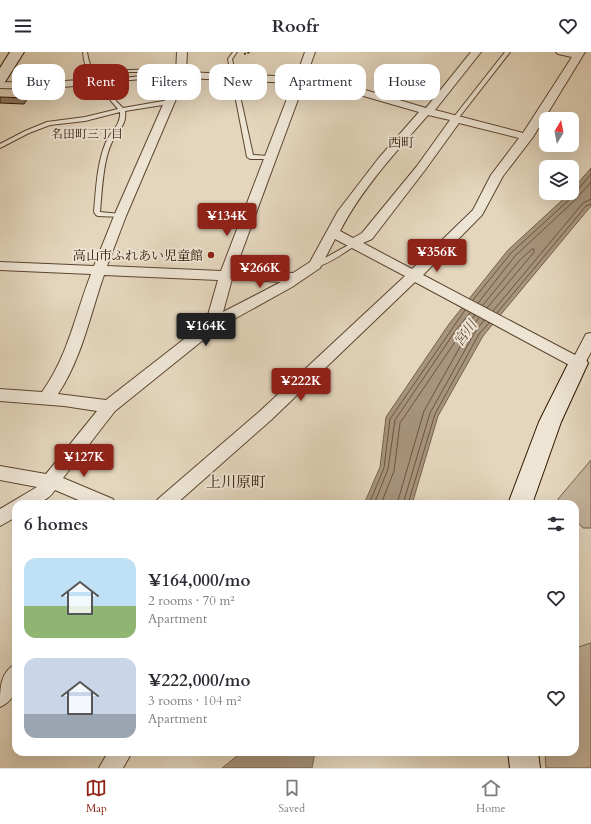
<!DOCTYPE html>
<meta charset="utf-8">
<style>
:root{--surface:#fff;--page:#f7f7f7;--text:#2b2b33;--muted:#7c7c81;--line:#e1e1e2;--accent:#8f2418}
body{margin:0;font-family:Cardo,"Noto Serif JP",serif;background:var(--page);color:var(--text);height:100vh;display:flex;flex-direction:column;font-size:15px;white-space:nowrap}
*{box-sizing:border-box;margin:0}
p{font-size:13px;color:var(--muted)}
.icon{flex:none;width:22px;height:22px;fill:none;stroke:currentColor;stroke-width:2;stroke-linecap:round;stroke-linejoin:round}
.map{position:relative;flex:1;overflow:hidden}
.details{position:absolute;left:12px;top:448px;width:567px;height:256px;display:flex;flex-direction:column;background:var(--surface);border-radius:12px;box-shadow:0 4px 16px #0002}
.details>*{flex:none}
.banner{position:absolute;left:12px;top:12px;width:567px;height:36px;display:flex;gap:8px}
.needle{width:26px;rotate:10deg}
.controls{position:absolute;left:539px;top:60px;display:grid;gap:8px}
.controls a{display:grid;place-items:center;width:40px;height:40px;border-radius:8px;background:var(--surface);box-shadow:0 4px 16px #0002;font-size:20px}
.price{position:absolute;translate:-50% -34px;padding:0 9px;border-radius:4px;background:var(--accent);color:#fff;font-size:13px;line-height:26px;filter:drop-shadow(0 1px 2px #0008)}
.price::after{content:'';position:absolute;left:50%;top:24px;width:12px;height:9px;margin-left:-6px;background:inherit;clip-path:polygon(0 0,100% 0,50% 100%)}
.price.selected{background:#222;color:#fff}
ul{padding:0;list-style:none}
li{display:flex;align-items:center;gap:12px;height:100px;padding:0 12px}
li span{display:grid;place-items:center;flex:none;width:112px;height:80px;border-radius:12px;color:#555}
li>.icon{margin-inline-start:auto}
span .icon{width:48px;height:48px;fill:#fffc;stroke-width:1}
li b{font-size:17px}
h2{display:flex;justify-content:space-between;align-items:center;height:48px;padding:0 12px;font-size:17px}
.pill{padding:0 14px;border-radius:12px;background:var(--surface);box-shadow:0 4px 16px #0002;font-size:14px;line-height:36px}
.pill.selected{background:var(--accent);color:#fff}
header{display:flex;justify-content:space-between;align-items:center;height:52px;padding:0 12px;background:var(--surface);font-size:18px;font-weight:800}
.tabs{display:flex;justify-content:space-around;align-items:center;height:56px;border-top:1px solid var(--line);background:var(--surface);font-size:11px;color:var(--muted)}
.tabs a{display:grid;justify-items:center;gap:2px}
.tabs .selected{color:var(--accent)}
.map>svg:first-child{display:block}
.green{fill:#c5b59d;stroke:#7a654e}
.water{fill:#a7947d;stroke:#77614b}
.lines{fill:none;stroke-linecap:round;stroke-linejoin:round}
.shore{stroke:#6c543e;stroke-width:1}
.building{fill:#8e7962;stroke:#301500}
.lane-casing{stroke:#5d452f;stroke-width:2}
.street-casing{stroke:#5d452f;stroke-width:2}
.secondary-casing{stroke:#301500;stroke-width:2}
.path{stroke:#301500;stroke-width:1.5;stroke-dasharray:2 1.5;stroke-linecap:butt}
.lane{fill:#ede4d4;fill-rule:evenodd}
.street{fill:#ede4d4;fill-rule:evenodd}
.secondary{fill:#ede4d4;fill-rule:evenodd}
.poi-dot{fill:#8f2418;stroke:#ede4d4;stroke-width:1.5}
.labels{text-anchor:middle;stroke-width:4;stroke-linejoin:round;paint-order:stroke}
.far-neighbourhood-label{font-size:12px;fill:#301500;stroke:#ede4d4}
.far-quarter-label{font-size:13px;fill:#301500;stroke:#ede4d4}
.poi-label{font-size:13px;fill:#301500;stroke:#ede4d4;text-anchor:end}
.water-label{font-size:14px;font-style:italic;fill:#604832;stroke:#ede4d4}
.quarter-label{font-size:15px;fill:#301500;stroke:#ede4d4}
</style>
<header><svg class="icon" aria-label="menu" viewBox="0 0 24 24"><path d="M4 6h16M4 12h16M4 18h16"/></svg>Roofr<svg class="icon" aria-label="heart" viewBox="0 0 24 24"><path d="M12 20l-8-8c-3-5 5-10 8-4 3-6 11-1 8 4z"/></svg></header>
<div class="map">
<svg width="591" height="716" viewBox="0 0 591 716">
<rect width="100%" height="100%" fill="#e4d6bd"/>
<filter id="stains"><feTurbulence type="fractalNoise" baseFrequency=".005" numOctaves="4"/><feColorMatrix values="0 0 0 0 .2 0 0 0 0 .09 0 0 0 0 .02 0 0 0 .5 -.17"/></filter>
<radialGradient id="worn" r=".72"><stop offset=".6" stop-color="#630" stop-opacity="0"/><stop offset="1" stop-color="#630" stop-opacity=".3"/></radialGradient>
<path class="green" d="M 591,408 L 591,476 L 583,476 L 575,467 L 575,452 L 562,452 L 558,447 Z
M 591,591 L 591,716 L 546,716 L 545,700 L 575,700 L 575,596 Z"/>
<path class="water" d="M 591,116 L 591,154 L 483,284 L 438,364 L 412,452 L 364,452 L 380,415 L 386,365 L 449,272 L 508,198 L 570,141 L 572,141 L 572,138 Z
M 242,700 L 315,700 L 312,716 L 222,716 Z"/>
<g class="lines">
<path class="shore" d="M 473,248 L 511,201 L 571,146 L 591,122
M 478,251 L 515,204 L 574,149 L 591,130
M 483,253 L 519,209 L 532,197 L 534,197 L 534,200 L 487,256
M 493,259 L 583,151 L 591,147
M 497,261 L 586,154 L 591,152
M 369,452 L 384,416 L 390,367 L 465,258
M 374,452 L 388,417 L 395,368 L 456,278 L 470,261
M 381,452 L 394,419 L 400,371 L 461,281 L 475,263
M 397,452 L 424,359 L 470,277 L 479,266
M 403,452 L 430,361 L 475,280 L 484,268
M 408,452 L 435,362 L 479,282 L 489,271"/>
</g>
<path class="building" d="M 0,45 L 28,46 L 24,52 L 0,51 Z"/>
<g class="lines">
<defs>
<path id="lane" d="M 83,0 L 87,0 C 89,12 92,21 102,29 L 102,31 L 98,31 C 88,23 84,13 83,0 Z
M 233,0 L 237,0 L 232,7 L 253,103 L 269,104 L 271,105 L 271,107 L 250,107 L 247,105 L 228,7 Z
M 505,0 L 510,0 L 457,68 L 453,68 L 453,66 Z
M 168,17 L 170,17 L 170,19 L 147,20 L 147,23 L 181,21 L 184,23 L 181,25 L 147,26 L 146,38 L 143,40 L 140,38 L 142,27 L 108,30 L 116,49 L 123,56 L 169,48 L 172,50 L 169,52 L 125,59 C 127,73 118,78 112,90 C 103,108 102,139 100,160 L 120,162 L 123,164 L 122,165 L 98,164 L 96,163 L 94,160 C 96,137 97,111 106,90 C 111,79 121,73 120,60 L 85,69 L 50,73 L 29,81 L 0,96 L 0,92 L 25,79 L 47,70 L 85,65 L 118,57 L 111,49 L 102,29 L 103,28 L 142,24 L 142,20 L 127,20 L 127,18 L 129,18 Z
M 354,190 L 357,192 L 356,193 C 347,199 323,216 313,215 L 312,213 Z"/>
<path id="street" d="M 177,0 L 187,0 L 186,20 L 296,25 L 305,0 L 315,0 L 305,28 L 355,35 L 426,56 L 471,0 L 481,0 L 435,58 L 523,81 L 572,5 L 558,2 L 556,0 L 585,0 L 533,85 L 503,124 L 482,163 L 423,223 L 575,303 L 586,282 L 591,281 L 591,300 L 583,315 L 578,317 L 573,315 L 415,230 L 271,368 L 176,452 L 155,452 L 158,447 L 259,360 L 405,224 L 335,187 L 320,216 L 292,235 L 218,276 L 115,359 L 63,426 L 113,447 L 116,452 L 88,452 L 55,438 C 45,453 32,452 16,452 L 16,465 L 0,474 L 0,457 L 37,435 L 0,428 L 0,414 L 46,422 L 97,359 L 64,354 L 0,349 L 0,337 L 42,340 C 68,304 75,263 91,222 L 0,218 L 0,210 L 94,214 L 114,164 L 176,23 ZM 185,26 L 293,31 L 221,219 L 107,214 L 126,164 ZM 303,34 L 353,41 L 419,60 L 378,107 L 338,159 L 310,210 L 293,221 L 235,218 ZM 428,63 L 450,68 L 417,114 L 362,181 L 353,186 L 340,179 C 362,136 397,99 428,63 ZM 459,71 L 519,86 L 491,123 L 473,158 L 412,217 L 363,191 L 372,187 L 425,118 ZM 104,223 L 218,228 L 206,270 L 106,348 L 58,342 C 82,306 90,263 104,223 ZM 232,227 L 281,230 L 223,260 Z
M 105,26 L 110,29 L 109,31 L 39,37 L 0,36 L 0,30 L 39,31 Z
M 16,612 C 16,630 20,646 0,655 C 0,636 0,620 16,612 Z
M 108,700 L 132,700 L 123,716 L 99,716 Z"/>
<path id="secondary" d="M 10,0 L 24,0 L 5,30 L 0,31 L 0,16 Z
M 578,303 L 585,306 L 588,311 L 561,370 L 532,452 L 508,452 L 539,370 L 571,306 Z
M 508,700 L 538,700 L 540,716 L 510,716 Z"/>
</defs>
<use href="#lane" class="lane-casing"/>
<use href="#street" class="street-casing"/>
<use href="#secondary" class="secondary-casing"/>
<path class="path" d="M 244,2 L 251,0"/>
<use href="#lane" class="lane"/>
<use href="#street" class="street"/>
<use href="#secondary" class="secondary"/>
</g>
<circle class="poi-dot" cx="211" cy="203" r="4"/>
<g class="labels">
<g class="far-neighbourhood-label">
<text x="87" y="86">名田町三丁目</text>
</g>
<g class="far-quarter-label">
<text x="401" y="95">西町</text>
</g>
<g class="poi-label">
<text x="203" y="208">高山市ふれあい児童館</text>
</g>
<g class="water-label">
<text transform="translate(465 281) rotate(-54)" y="5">宮川</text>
</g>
<g class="quarter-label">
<text x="236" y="435">上川原町</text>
</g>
</g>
<rect width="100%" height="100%" filter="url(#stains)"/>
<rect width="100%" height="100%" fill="url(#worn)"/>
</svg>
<div class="controls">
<a><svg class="needle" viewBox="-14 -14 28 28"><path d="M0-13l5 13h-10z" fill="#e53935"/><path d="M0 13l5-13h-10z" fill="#7c7c81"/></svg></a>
<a><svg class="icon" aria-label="layers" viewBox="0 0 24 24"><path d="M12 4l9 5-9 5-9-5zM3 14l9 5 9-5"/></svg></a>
</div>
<b class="price" style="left:227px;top:185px">¥134K</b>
<b class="price" style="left:437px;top:221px">¥356K</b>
<b class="price" style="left:260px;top:237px">¥266K</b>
<b class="price selected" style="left:206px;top:295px">¥164K</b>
<b class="price" style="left:301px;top:350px">¥222K</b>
<b class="price" style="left:84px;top:426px">¥127K</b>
<div class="banner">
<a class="pill">Buy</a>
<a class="pill selected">Rent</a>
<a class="pill">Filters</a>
<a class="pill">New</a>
<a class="pill">Apartment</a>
<a class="pill">House</a>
</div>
<section class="details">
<h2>6 homes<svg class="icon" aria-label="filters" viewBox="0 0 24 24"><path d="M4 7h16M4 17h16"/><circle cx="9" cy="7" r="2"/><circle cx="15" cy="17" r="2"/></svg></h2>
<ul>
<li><span style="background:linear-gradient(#bfe0f5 60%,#8fb573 0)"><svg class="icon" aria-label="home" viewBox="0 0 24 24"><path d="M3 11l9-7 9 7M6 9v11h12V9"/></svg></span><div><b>¥164,000/mo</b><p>2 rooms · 70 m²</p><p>Apartment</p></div><svg class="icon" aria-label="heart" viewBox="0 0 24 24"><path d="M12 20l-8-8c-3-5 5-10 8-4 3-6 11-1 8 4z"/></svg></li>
<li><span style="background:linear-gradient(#c9d6e8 70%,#9aa5b1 0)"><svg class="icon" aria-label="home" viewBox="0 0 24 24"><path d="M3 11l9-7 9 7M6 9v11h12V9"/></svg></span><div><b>¥222,000/mo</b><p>3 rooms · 104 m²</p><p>Apartment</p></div><svg class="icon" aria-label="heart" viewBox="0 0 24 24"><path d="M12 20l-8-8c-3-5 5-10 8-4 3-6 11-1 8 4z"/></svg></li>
</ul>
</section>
</div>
<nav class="tabs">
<a class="selected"><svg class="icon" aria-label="map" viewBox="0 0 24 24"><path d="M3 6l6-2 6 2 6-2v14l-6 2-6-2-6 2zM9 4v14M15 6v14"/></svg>Map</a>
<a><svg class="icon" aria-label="saved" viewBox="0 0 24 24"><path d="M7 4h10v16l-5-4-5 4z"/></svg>Saved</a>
<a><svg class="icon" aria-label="home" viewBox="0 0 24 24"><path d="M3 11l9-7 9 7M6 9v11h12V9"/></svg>Home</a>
</nav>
